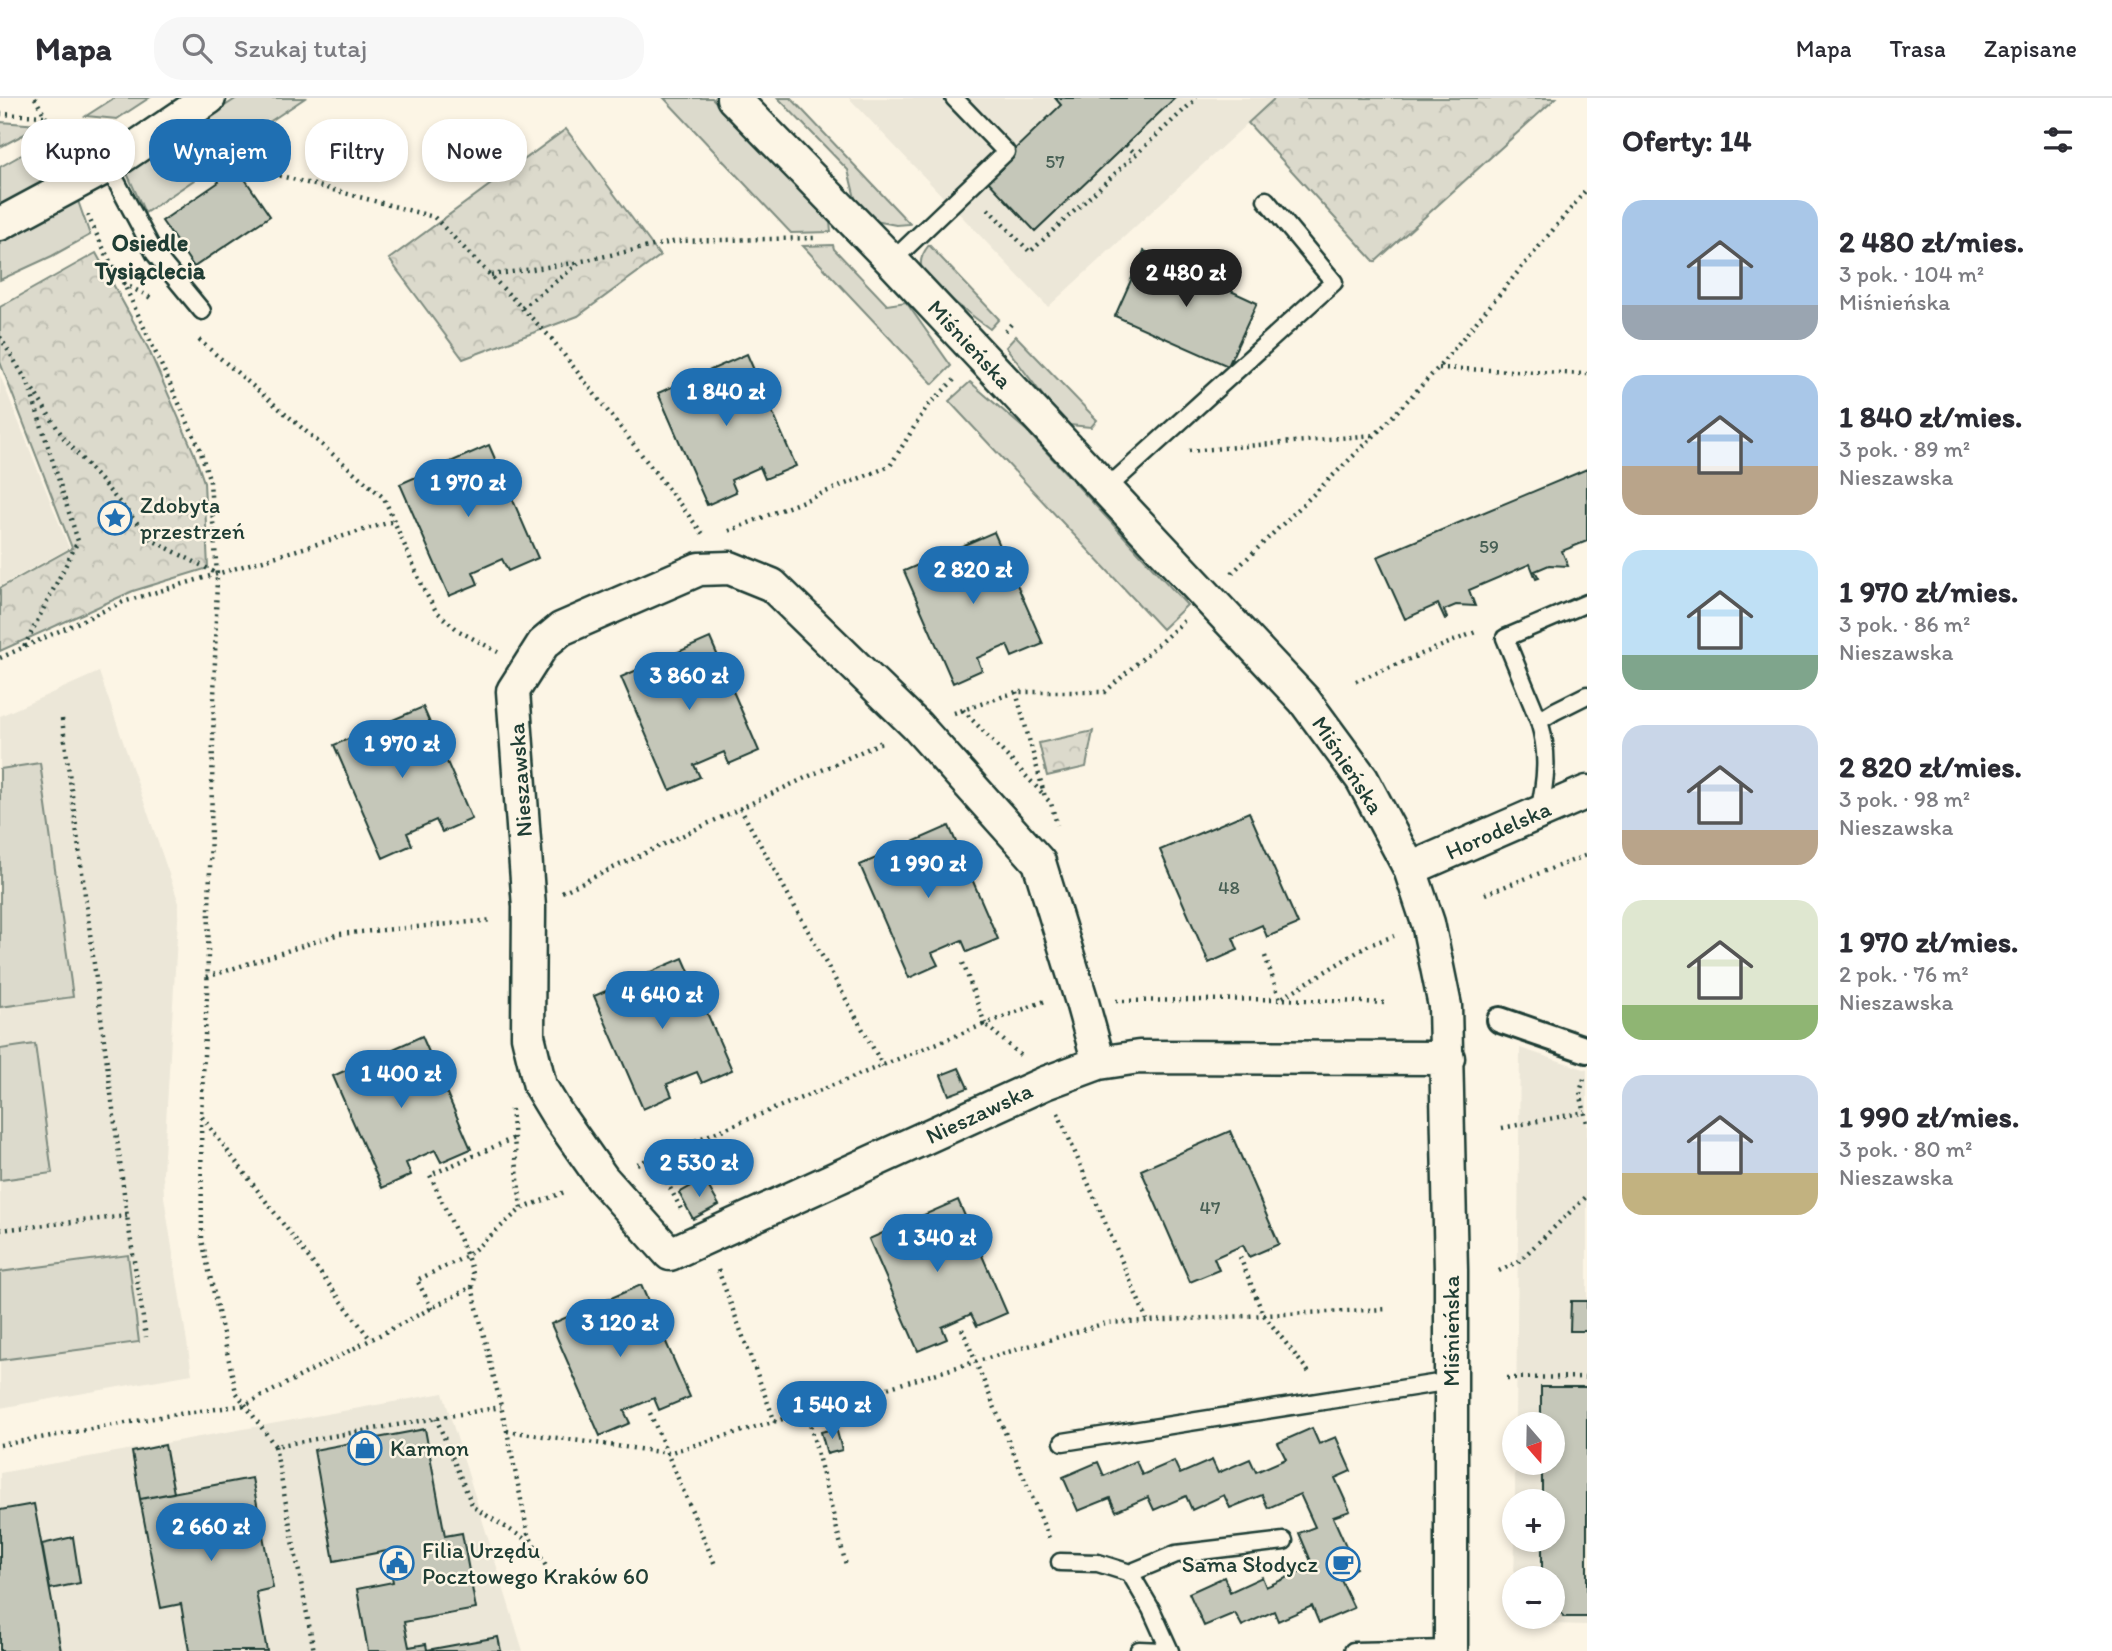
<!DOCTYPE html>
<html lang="pl">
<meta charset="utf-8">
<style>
:root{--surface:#fff;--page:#f7f7f7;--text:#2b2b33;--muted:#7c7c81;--line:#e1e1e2;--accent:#1f6fb2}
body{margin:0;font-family:Itim,sans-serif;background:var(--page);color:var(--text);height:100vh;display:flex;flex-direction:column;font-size:26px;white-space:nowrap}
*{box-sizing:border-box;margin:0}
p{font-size:23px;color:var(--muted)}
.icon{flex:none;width:38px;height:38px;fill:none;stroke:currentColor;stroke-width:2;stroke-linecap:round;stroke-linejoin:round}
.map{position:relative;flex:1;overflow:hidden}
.panel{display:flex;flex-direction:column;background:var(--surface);width:525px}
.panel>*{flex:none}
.guide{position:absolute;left:21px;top:21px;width:665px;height:63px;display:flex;gap:14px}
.needle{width:46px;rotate:160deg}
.tools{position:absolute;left:1502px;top:1314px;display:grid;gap:14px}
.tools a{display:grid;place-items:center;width:63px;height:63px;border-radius:50%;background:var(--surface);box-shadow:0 4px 10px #0003;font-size:35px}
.price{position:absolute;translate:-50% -60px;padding:0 16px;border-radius:24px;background:var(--accent);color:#fff;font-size:23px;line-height:46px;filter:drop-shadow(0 2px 4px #0008)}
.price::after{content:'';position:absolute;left:50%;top:42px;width:21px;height:16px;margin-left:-10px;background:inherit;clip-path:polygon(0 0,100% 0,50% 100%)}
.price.current{background:#222;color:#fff}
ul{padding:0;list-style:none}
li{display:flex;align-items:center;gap:21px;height:175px;padding:0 35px}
li span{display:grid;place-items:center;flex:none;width:196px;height:140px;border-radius:21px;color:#555}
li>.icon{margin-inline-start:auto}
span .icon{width:84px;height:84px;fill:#fffc;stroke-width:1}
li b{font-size:30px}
h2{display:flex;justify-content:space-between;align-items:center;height:84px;padding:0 35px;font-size:30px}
.tag{padding:0 24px;border-radius:28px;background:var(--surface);box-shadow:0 4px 10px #0003;font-size:24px;line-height:63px}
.tag.current{background:var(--accent);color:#fff}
header{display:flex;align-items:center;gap:42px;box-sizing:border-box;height:98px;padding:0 35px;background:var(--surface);border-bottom:2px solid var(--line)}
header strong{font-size:33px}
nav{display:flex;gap:38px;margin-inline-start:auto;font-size:24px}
.search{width:490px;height:63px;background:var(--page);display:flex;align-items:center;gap:18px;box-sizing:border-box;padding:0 24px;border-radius:28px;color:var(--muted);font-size:26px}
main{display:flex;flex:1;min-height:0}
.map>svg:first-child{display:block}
.built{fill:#ece7d8}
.green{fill:#dcdacc;stroke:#7e8c80;stroke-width:2}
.forest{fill:url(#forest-crowns);stroke:#7e8c80;stroke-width:2}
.building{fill:#c5c7b9;stroke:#1f3d34;stroke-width:2}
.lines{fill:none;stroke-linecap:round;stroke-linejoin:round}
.service-casing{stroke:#1f3d34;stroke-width:21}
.pedestrian-casing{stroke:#1f3d34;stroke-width:30}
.minor-casing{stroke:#1f3d34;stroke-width:37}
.path{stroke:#1f3d34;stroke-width:4.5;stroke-dasharray:2 5;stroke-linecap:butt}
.service{stroke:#fcf5e5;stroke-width:16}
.pedestrian{stroke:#fcf5e5;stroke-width:24}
.minor{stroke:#fcf5e5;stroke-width:32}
.labels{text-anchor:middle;stroke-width:5;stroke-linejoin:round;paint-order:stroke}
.number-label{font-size:19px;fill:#486055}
.street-label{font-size:23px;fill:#1f3d34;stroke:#fcf5e5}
.poi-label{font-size:23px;fill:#1f3d34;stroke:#fcf5e5;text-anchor:start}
.neighbourhood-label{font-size:24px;font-weight:bold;fill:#1f3d34;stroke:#fcf5e5}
</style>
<header>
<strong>Mapa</strong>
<div class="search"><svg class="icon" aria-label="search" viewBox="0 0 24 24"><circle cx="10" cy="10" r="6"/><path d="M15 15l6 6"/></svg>Szukaj tutaj</div>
<nav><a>Mapa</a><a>Trasa</a><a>Zapisane</a></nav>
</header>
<main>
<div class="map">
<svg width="1587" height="1553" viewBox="0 0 1587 1553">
<defs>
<pattern id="forest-crowns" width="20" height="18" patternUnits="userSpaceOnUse" patternTransform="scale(1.75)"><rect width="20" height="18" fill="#dcdacc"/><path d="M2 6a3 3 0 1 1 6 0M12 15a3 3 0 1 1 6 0" fill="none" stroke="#bcbcb0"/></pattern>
</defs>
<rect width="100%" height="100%" fill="#fcf5e5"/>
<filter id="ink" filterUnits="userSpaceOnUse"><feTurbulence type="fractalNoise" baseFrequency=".0143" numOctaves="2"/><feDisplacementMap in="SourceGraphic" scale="14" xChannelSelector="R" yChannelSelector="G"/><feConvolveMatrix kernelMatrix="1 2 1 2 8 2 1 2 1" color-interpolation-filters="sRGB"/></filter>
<g filter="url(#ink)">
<path class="built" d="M 849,0 L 1275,0 L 1048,209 Z
M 0,277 L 69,450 L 0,488 Z
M 99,574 L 179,805 L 163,1075 L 164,1099 L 192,1276 L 0,1310 L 0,618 Z
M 1520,950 L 1587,972 L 1587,1527 L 1514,1525 L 1514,1517 L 1514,1519 L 1552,1519 L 1552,1480 L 1514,1480 L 1515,1442 L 1552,1442 L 1552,1404 L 1515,1403 L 1515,1365 L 1552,1365 L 1552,1326 L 1516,1326 Z
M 443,1295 L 523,1553 L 0,1553 L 0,1375 Z"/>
<path class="green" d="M 114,0 L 149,0 L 117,21 L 86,18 Z
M 237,0 L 305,0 L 226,53 L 228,59 L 145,115 L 126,73 Z
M 664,0 L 712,0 L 830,124 L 831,134 L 791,135 Z
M 778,0 L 791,0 L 910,126 L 896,127 L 875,123 L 856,104 L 848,72 Z
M 0,24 L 39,27 L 40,28 L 0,49 Z
M 48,42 L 66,72 L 0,108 L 0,69 Z
M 78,103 L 90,137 L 52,158 L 0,182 L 0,144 Z
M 833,147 L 834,151 L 887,207 L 906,204 L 951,268 L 933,286 L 803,148 Z
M 929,147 L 999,221 L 990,231 C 976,220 923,184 921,167 C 920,160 925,152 929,147 Z
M 1016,238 L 1097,322 L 1091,329 L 1069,327 L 1050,307 L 1006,249 Z
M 970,284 L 1027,333 L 1187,507 L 1162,531 L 949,303 Z
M 40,665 L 73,899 L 0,909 L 0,671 Z
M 35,946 L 52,1075 L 0,1082 L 0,951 Z
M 128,1157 L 139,1244 L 0,1262 L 0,1174 Z"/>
<path class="forest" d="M 1275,0 L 1556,0 L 1375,164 L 1248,25 Z
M 566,31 L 660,158 L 578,218 L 463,261 L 389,161 Z
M 96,155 L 148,250 L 194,355 L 204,384 L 208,470 L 133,493 L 0,553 L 0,490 L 72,450 L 0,264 L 0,209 Z
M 1093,633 L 1086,669 L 1047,678 L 1039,645 Z"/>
<path class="building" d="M 1055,0 L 1175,0 L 1035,133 L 985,80 L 1061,7 Z
M 234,65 L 270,118 L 194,169 L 162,123 L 219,84 L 215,77 Z
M 1144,153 L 1257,205 L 1228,268 L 1115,218 Z
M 747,256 L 796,368 L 765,381 L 760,369 L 731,382 L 736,394 L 707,407 L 658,295 Z
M 489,347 L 538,460 L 508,473 L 502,461 L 473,474 L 478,486 L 449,498 L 400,386 Z
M 1587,371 L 1587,443 L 1562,453 L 1568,468 L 1549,467 L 1535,473 L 1539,480 L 1536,481 L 1530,466 L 1469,492 L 1475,508 L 1456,507 L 1444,512 L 1447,520 L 1445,521 L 1438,506 L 1405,521 L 1377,459 Z
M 994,434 L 1043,546 L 1012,559 L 1007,547 L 977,560 L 982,572 L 953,585 L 904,473 Z
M 710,540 L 759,653 L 729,666 L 724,654 L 694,667 L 700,679 L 670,692 L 621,579 Z
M 423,609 L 472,721 L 442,734 L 436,722 L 407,735 L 412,747 L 383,760 L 334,647 Z
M 1249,714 L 1298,826 L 1267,839 L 1262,827 L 1233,840 L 1238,852 L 1209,865 L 1160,752 Z
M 949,728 L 998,841 L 967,854 L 962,842 L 932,855 L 938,867 L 909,880 L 860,767 Z
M 683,860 L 732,972 L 702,985 L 697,974 L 667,986 L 672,998 L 643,1011 L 594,898 Z
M 422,938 L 471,1051 L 441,1064 L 435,1052 L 406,1065 L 411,1077 L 382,1090 L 333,978 Z
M 959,970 L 968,990 L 949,997 L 941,977 Z
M 1230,1033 L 1279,1146 L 1249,1159 L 1243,1147 L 1214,1160 L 1219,1172 L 1190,1184 L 1141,1072 Z
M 704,1081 L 719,1107 L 693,1121 L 679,1095 Z
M 958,1102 L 1007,1215 L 977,1228 L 971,1216 L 942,1229 L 947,1241 L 918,1253 L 869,1141 Z
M 641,1187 L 690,1299 L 659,1312 L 654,1300 L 624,1313 L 630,1325 L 600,1338 L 551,1226 Z
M 1571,1203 L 1587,1203 L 1587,1233 L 1570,1233 Z
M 1541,1289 L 1587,1289 L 1587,1519 L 1565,1519 L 1552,1506 L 1552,1480 L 1542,1480 L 1542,1442 L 1552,1442 L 1552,1404 L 1542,1404 L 1542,1365 L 1552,1365 L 1552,1326 L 1541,1326 Z
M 836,1330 L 842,1352 L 827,1356 L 821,1334 Z
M 1312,1330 L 1319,1346 L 1336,1339 L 1351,1373 L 1335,1380 L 1350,1413 L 1333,1419 L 1356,1470 L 1339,1478 L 1354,1510 L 1319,1525 L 1312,1508 L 1278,1523 L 1274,1513 L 1242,1528 L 1235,1515 L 1204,1528 L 1189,1495 L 1224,1479 L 1230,1494 L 1262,1479 L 1266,1489 L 1313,1468 L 1299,1435 L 1315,1429 L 1300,1396 L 1268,1410 L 1262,1397 L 1230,1410 L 1224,1397 L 1192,1412 L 1186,1398 L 1154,1412 L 1148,1399 L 1116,1413 L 1110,1400 L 1078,1413 L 1063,1379 L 1098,1364 L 1104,1378 L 1136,1363 L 1142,1377 L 1174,1363 L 1180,1376 L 1212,1362 L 1218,1375 L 1250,1361 L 1256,1374 L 1286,1361 L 1278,1345 Z
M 425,1331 L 445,1438 L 462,1435 L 476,1511 L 404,1524 L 409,1549 L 426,1546 L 427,1552 L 498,1539 L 501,1553 L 368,1553 L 357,1491 L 393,1484 L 387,1453 L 334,1463 L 314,1352 Z
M 165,1347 L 174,1395 L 140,1401 L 132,1354 Z
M 252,1380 L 273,1490 L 256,1494 L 267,1553 L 189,1553 L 181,1506 L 161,1510 L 140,1401 Z
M 34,1406 L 61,1553 L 0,1553 L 0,1412 Z
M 73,1439 L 80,1485 L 50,1491 L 42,1446 Z"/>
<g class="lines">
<defs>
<path id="service" d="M 108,68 L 155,156 L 202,213
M 892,163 L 1006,54 L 954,0
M 1106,391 L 1334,184 L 1266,102
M 1539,623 L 1505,540 L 1587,505
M 1539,714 C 1546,682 1549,655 1539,623 L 1555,613 L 1587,597
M 1063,1344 L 1451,1283
M 1060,1464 L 1098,1465 L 1130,1475 L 1151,1511 L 1170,1553
M 1130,1475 L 1176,1456 L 1284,1443
M 1139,1552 L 1163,1553
M 1353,1553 L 1451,1551"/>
<path id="pedestrian" d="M 1500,922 L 1587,952"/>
<path id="minor" d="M 733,0 L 892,163 L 1304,602 L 1362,681 L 1410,771 L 1428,825 L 1445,908 L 1451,1172 L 1451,1553
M 0,126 L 108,68 L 209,0
M 1410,771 L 1587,694
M 1099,965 L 1082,904 L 1039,764 L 917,628 L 772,487 L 730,470 L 699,471 L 561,531 L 543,546 L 513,593 L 529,809 L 528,938 L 540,988 L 557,1016 L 602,1080 L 670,1156 L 1045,985 L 1099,965 L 1139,959 L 1448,960"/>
</defs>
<use href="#service" class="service-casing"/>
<use href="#pedestrian" class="pedestrian-casing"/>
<use href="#minor" class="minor-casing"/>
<path class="path" d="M 35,0 L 63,51
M 0,16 L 44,18
M 1126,47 L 1136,56
M 237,55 L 255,71 L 434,119 L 522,210 L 582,163 L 677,143 L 817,140
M 988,111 L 1030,154 L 1197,0
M 88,117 C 93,130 115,176 123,184 C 130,191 144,194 153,202
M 491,177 L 581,164
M 123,184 L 200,351 L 210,384 L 217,476 L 207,897 L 201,1018 L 202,1142 L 236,1294 L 275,1348 L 501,1309
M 522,210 L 551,240 L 703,436
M 1005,233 L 1014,223
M 0,239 L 28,285 L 78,443 L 24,549
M 199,242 L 384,400 L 424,492 L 436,513 L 459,533 L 498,554
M 1439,270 L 1587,276
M 33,292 L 63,339 L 152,442 L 216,475
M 1189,353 L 1375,337
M 729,433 L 890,368 L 926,310 L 954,282
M 1232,475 L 1375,337 L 1438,270 L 1587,91
M 0,560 L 123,504 L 394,423
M 1356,583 L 1478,533
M 1016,594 L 1045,699 L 1051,705 L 1057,727
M 963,612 L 1045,698
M 954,615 L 1016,594 L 1105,594 L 1184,523
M 62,621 L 127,1118 L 146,1239
M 740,710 L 883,968
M 562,794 L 884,643
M 1485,796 L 1587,757
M 1265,858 L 1280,901 L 1369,847 L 1394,838
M 963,865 L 985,926 L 1045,903
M 207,879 L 339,836 L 493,822
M 1116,903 L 1280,901 L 1387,905
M 1584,981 L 1580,994 L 1587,1025
M 511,1011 L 521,1111
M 1058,1015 L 1147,1222
M 202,1019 L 371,1242
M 1502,1030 L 1585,1014
M 654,1059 L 681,1111
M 637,1066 L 985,926 L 1020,957
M 0,1132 L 127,1118
M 1240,1159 L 1263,1216 L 1311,1277
M 718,1172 L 775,1324
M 1499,1173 L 1519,1163 L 1587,1098
M 472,1189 L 507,1333 L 528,1436 L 547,1470
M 432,1211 L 417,1182 L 467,1158 L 521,1111 L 567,1093
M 962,1231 L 1049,1440
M 1507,1280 L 1587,1279
M 807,1314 L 846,1467
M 650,1315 L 716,1469
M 436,1320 L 473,1409 L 533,1446
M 507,1333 L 668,1355 L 1106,1225 L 1387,1211
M 0,1347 L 171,1317 L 245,1307 L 472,1189 L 474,1178 L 467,1158 L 430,1077 L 514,1040
M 275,1348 L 314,1553"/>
<use href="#service" class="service"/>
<use href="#pedestrian" class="pedestrian"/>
<use href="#minor" class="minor"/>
</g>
</g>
<defs>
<symbol id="sight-ring" viewBox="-11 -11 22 22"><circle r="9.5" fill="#fcf5e5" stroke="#1f6fb2" stroke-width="1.5"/><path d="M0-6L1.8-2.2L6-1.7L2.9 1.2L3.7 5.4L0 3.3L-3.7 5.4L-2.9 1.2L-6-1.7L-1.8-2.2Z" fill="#1f6fb2"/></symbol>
<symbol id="shop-ring" viewBox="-11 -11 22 22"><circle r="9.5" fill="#fcf5e5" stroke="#1f6fb2" stroke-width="1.5"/><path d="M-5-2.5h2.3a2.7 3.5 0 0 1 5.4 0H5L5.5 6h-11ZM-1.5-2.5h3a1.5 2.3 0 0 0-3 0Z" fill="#1f6fb2"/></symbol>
<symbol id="civic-ring" viewBox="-11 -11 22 22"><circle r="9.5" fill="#fcf5e5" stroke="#1f6fb2" stroke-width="1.5"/><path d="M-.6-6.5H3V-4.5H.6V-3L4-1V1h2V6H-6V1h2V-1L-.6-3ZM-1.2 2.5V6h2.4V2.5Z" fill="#1f6fb2"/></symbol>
<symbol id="cafe-ring" viewBox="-11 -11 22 22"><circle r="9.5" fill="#fcf5e5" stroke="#1f6fb2" stroke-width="1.5"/><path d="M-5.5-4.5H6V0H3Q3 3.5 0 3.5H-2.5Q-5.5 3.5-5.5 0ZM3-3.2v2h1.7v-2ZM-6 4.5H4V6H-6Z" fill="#1f6fb2"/></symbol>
</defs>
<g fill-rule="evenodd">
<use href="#sight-ring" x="96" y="401" width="38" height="38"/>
<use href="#shop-ring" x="346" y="1331" width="38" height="38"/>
<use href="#civic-ring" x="378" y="1446" width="38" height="38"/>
<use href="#cafe-ring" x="1324" y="1447" width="38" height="38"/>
</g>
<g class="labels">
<g class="number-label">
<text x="1055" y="70">57</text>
<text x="1489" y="455">59</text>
<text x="1229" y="796">48</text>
<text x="1210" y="1116">47</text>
</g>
<g class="street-label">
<text transform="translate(970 246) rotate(47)" y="8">Miśnieńska</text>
<text transform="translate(1348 667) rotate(57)" y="8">Miśnieńska</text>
<text transform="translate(520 682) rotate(-94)" y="8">Nieszawska</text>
<text transform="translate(1498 732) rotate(-24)" y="8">Horodelska</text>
<text transform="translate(979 1015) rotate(-25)" y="8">Nieszawska</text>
<text transform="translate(1451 1233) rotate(-90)" y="8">Miśnieńska</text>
</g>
<g class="poi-label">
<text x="140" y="415">Zdobyta<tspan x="140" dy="26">przestrzeń</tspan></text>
<text x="390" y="1358">Karmon</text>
<text x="422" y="1460">Filia Urzędu<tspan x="422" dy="26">Pocztowego Kraków 60</tspan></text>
<text x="1318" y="1474" text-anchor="end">Sama Słodycz</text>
</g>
<g class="neighbourhood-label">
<text x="150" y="153">Osiedle<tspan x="150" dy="28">Tysiąclecia</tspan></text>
</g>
</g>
</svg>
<div class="tools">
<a><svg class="needle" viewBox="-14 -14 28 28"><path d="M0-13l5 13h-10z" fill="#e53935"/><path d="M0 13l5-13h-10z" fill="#7c7c81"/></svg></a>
<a>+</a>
<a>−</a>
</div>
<b class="price current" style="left:1186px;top:211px">2 480 zł</b>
<b class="price" style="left:726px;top:330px">1 840 zł</b>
<b class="price" style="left:468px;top:421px">1 970 zł</b>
<b class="price" style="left:973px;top:508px">2 820 zł</b>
<b class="price" style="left:689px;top:614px">3 860 zł</b>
<b class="price" style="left:402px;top:682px">1 970 zł</b>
<b class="price" style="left:928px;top:802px">1 990 zł</b>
<b class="price" style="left:662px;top:933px">4 640 zł</b>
<b class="price" style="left:401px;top:1012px">1 400 zł</b>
<b class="price" style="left:699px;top:1101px">2 530 zł</b>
<b class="price" style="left:937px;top:1176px">1 340 zł</b>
<b class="price" style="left:620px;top:1261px">3 120 zł</b>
<b class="price" style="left:832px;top:1343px">1 540 zł</b>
<b class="price" style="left:211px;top:1465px">2 660 zł</b>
<div class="guide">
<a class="tag">Kupno</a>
<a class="tag current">Wynajem</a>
<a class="tag">Filtry</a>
<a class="tag">Nowe</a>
</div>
</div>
<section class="panel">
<h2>Oferty: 14<svg class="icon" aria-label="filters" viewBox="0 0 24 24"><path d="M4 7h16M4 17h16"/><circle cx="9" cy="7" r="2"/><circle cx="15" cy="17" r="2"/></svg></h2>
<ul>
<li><span style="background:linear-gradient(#a9c7e8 75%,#9aa5b1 0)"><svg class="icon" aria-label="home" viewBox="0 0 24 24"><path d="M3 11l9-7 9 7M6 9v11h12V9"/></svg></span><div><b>2 480 zł/mies.</b><p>3 pok. · 104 m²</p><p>Miśnieńska</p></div></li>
<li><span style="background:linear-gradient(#a9c7e8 65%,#b9a48a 0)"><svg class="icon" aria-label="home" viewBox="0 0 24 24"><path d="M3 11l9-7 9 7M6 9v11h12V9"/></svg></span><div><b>1 840 zł/mies.</b><p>3 pok. · 89 m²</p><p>Nieszawska</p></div></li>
<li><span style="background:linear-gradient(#bfe0f5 75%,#7fa58c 0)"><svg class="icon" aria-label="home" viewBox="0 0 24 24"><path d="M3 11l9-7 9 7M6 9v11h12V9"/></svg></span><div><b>1 970 zł/mies.</b><p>3 pok. · 86 m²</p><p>Nieszawska</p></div></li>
<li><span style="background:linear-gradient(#c9d6e8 75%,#b9a48a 0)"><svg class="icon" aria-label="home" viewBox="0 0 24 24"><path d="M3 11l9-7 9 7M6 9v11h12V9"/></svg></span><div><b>2 820 zł/mies.</b><p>3 pok. · 98 m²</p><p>Nieszawska</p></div></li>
<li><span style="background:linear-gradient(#dfe7d0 75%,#8fb573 0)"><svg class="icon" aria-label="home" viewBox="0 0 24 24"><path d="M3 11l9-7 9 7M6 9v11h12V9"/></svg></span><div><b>1 970 zł/mies.</b><p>2 pok. · 76 m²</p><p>Nieszawska</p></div></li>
<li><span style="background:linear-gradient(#c9d6e8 70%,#c2b280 0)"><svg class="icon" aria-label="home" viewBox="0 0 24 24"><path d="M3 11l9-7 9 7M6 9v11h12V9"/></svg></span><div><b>1 990 zł/mies.</b><p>3 pok. · 80 m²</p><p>Nieszawska</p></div></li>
</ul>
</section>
</main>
